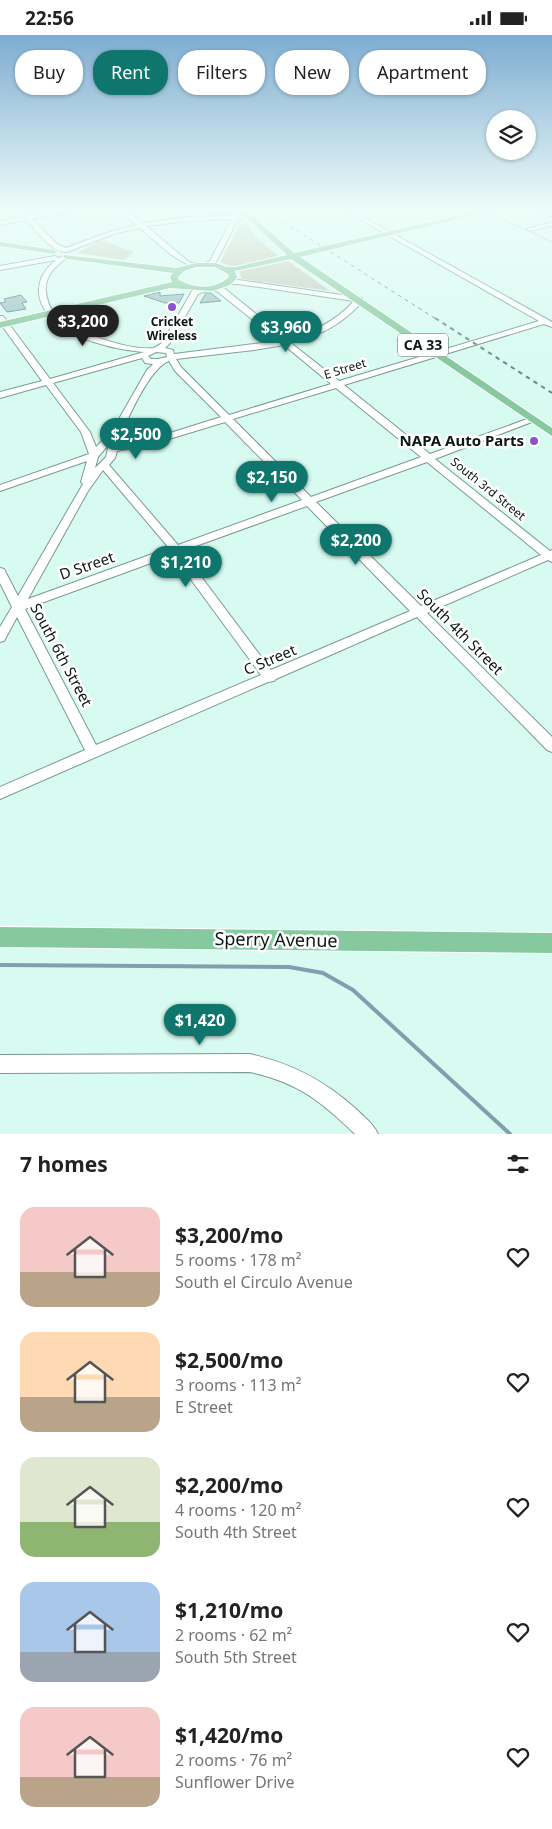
<!DOCTYPE html>
<meta charset="utf-8">
<style>
:root{--surface:#fff;--page:#f6f6f6;--text:#222;--muted:#767676;--accent:#0f766e}
body{margin:0;font-family:"Noto Sans",sans-serif;background:var(--page);color:var(--text);height:100vh;display:flex;flex-direction:column;font-size:19px;white-space:nowrap}
*{box-sizing:border-box;margin:0}
p{font-size:16px;color:var(--muted)}
.icon{flex:none;width:28px;height:28px;fill:none;stroke:currentColor;stroke-width:2;stroke-linecap:round;stroke-linejoin:round}
.map{position:relative;height:1099px;overflow:hidden}
.sheet{display:flex;flex-direction:column;background:var(--surface);flex:1}
.sheet>*{flex:none}
.guide{position:absolute;left:15px;top:15px;width:522px;height:45px;display:flex;gap:10px}
.tools{position:absolute;left:486px;top:75px;display:grid;gap:10px}
.tools a{display:grid;place-items:center;width:50px;height:50px;border-radius:50%;background:var(--surface);box-shadow:0 1px 4px #0004;font-size:25px}
.price{position:absolute;translate:-50% -42px;padding:0 11px;border-radius:18px;background:var(--accent);color:#fff;font-size:16px;line-height:32px;filter:drop-shadow(0 1px 2px #0008)}
.price::after{content:'';position:absolute;left:50%;top:30px;width:15px;height:11px;margin-left:-8px;background:inherit;clip-path:polygon(0 0,100% 0,50% 100%)}
.price.selected{background:#222;color:#fff}
ul{padding:0;list-style:none}
li{display:flex;align-items:center;gap:15px;height:125px;padding:0 20px}
li span{display:grid;place-items:center;flex:none;width:140px;height:100px;border-radius:15px;color:#555}
li>.icon{margin-inline-start:auto}
span .icon{width:60px;height:60px;fill:#fffc;stroke-width:1}
li b{font-size:21px}
h2{display:flex;justify-content:space-between;align-items:center;height:60px;padding:0 20px;font-size:21px}
.chip{padding:0 18px;border-radius:20px;background:var(--surface);box-shadow:0 1px 4px #0004;font-size:18px;line-height:45px}
.chip.selected{background:var(--accent);color:#fff}
.status{display:flex;justify-content:space-between;align-items:center;height:35px;padding:0 25px;background:var(--surface);direction:ltr}
.status svg{height:14px;fill:currentColor}
.map>svg:first-child{display:block}
.green{fill:#c5cdbb}
.lines{fill:none;stroke-linecap:round;stroke-linejoin:round}
.stream-far1{stroke:#7f9fae;stroke-width:1}
.stream{stroke:#7f9fae;stroke-width:4}
.building{fill:#9dc4c7;stroke:#5d7e81}
.minor-casing{stroke:#7a9a91;stroke-width:2}
.major-casing{stroke:#fff;stroke-width:2}
.minor{fill:#fff;fill-rule:evenodd}
.major{fill:#86c99e;fill-rule:evenodd}
.rail-far1{stroke:#718982;stroke-width:1;stroke-dasharray:4 4;stroke-linecap:butt}
.rail{stroke:#718982;stroke-width:2;stroke-dasharray:4.5 4.5;stroke-linecap:butt}
.poi-dot{fill:#8c54cc;stroke:#fff;stroke-width:2}
.labels{text-anchor:middle;stroke-width:5;stroke-linejoin:round;paint-order:stroke}
.far-poi-label{font-size:12px;font-weight:bold;fill:#0a1714;stroke:#fff}
.far-street-label{font-size:12px;fill:#0a1714;stroke:#fff}
.shield{fill:#fff;stroke:#545d5a;stroke-width:1}
.shield-label{font-size:14px;font-weight:bold;fill:#0a1714}
.poi-label{font-size:15px;font-weight:bold;fill:#0a1714;stroke:#fff;text-anchor:end}
.street-label{font-size:15px;fill:#0a1714;stroke:#fff}
.near-street-label{font-size:18px;fill:#0a1714;stroke:#fff}
</style>
<div class="status"><b>22:56</b><svg viewBox="0 0 49 12"><path d="M0 12V9h3v3zM5 12V6h3v6zM10 12V3h3v9zM15 12V0h3v12zM26 1h20v11H26zM47 4h2v5h-2z"/></svg></div>
<div class="map">
<svg width="552" height="1099" viewBox="0 0 552 1099">
<rect width="100%" height="100%" fill="#d8fbf1"/>
<path class="green" d="M 240,189 L 248,190 L 257,203 L 278,221 L 233,232 L 220,227 Z
M 101,205 L 134,217 L 124,225 L 77,218 Z
M 288,226 L 330,256 L 242,244 L 239,236 Z"/>
<g class="lines">
<path class="stream-far1" d="M 492,179 L 552,207"/>
<path class="stream" d="M 0,930 L 289,932 L 323,938 L 353,955 L 510,1099"/>
</g>
<path class="building" d="M 160,257 L 160,261 L 184,259 L 179,268 L 165,268 L 144,261 Z
M 206,258 L 211,258 L 221,266 L 200,268 Z
M 21,260 L 27,267 L 22,268 L 26,274 L 7,277 L 0,268 L 6,267 L 4,264 Z"/>
<g class="lines">
<defs>
<path id="minor" d="M 16,174 L 22,174 L 29,181 L 67,174 L 78,174 L 75,176 L 32,184 L 57,209 L 66,213 L 112,196 L 137,190 L 118,174 L 124,174 L 142,188 L 189,182 L 234,181 L 237,174 L 243,174 L 240,180 L 249,180 L 252,182 L 238,184 L 216,227 L 207,231 L 204,229 L 210,226 L 232,184 L 189,186 L 146,191 L 189,227 L 197,229 L 197,231 C 180,232 154,204 140,193 L 116,198 L 67,217 C 52,218 36,195 26,185 L 0,190 L 0,186 L 23,182 Z
M 342,174 L 349,174 L 552,287 L 552,292 L 544,289 L 344,350 L 430,419 L 530,383 L 536,383 L 537,385 L 435,424 L 550,516 L 552,515 L 552,527 L 548,525 L 427,578 L 552,702 L 552,717 L 547,715 L 417,582 L 276,644 L 274,646 L 268,647 L 0,764 L 0,752 L 85,715 L 17,582 L 4,606 L 0,607 L 0,592 L 12,572 L 0,548 L 0,533 L 4,534 L 18,561 L 83,449 L 81,447 L 87,426 L 0,456 L 0,450 L 89,419 L 81,397 L 46,350 L 0,363 L 0,357 L 42,346 L 0,288 L 0,281 L 3,281 L 50,344 L 144,317 C 109,314 43,299 39,258 C 38,244 46,233 56,225 L 0,235 L 0,231 L 55,221 L 58,223 L 67,221 L 67,223 C 55,231 44,242 46,257 C 47,265 49,271 54,278 C 69,296 130,316 153,313 C 157,312 160,309 163,307 L 192,256 L 200,252 L 206,252 L 206,256 L 198,259 L 170,308 L 165,313 L 173,315 L 174,319 L 279,306 L 218,257 L 211,254 L 211,252 L 224,253 L 287,304 C 313,297 335,287 354,266 L 238,249 L 226,249 L 226,247 L 238,245 L 362,263 L 362,267 C 341,290 321,300 291,308 L 339,346 L 539,286 ZM 284,310 L 331,349 L 229,380 L 181,332 L 176,324 L 254,315 ZM 156,317 L 166,318 L 167,322 L 158,324 L 151,324 L 148,321 ZM 142,323 L 145,328 L 153,329 L 147,335 L 112,396 L 96,412 L 90,397 L 53,348 ZM 169,326 L 175,336 L 221,382 L 151,404 L 118,410 C 124,390 149,333 169,326 ZM 336,353 L 421,422 L 311,462 L 233,384 ZM 225,387 L 302,465 L 178,510 L 109,430 L 115,423 L 117,416 L 156,408 ZM 109,409 L 106,422 L 95,433 L 98,422 ZM 427,427 L 541,520 L 421,571 L 316,467 ZM 103,435 L 169,513 L 28,564 L 88,456 ZM 307,471 L 410,576 L 271,635 L 182,516 ZM 173,520 L 261,640 L 96,710 L 25,574 Z
M 534,174 L 541,174 L 552,178 L 552,182 Z
M 552,187 L 552,191 L 530,196 L 527,194 Z
M 250,1019 C 291,1028 324,1045 355,1073 C 363,1081 373,1088 378,1099 L 355,1099 C 321,1066 297,1047 250,1037 L 0,1038 L 0,1020 Z"/>
<path id="major" d="M 237,174 L 244,174 L 294,218 L 488,174 L 499,174 L 300,222 L 552,393 L 552,401 L 291,224 L 235,236 L 237,243 L 230,250 L 213,256 L 170,253 L 0,293 L 0,287 L 172,247 L 170,242 L 173,238 L 67,224 L 63,222 L 64,220 L 177,233 L 196,228 L 216,228 L 226,232 L 236,232 L 287,220 ZM 196,232 L 215,232 L 228,239 L 229,242 C 214,255 195,254 179,245 L 178,242 L 184,236 Z
M 0,207 L 54,215 L 58,217 L 54,219 L 0,211 Z
M 0,892 L 552,898 L 552,918 L 0,912 Z"/>
</defs>
<use href="#minor" class="minor-casing"/>
<use href="#major" class="major-casing"/>
<use href="#minor" class="minor"/>
<use href="#major" class="major"/>
<path class="rail-far1" d="M 263,174 L 436,284"/>
<path class="rail" d="M 435,283 L 552,358"/>
</g>
<linearGradient id="sky" x2="0" y2="1"><stop stop-color="#7eacd1"/><stop offset="0.53" stop-color="#edfdf9"/><stop offset="1" stop-color="#edfdf9" stop-opacity="0"/></linearGradient>
<rect width="552" height="328" fill="url(#sky)"/>
<g class="poi-dot">
<circle cx="172" cy="272" r="5"/>
<circle cx="534" cy="406" r="5"/>
</g>
<g class="labels">
<g class="far-poi-label">
<text x="172" y="291">Cricket<tspan x="172" dy="14">Wireless</tspan></text>
</g>
<g class="far-street-label">
<text transform="translate(345 334) rotate(-17)" y="4">E Street</text>
<text transform="translate(488 454) rotate(39)" y="4">South 3rd Street</text>
</g>
<rect class="shield" x="398" y="298.5" width="50" height="23" rx="4"/>
<g class="shield-label">
<text x="423" y="315">CA 33</text>
</g>
<g class="poi-label">
<text x="524" y="411">NAPA Auto Parts</text>
</g>
<g class="street-label">
<text transform="translate(87 531) rotate(-19)" y="5">D Street</text>
<text transform="translate(460 597) rotate(45)" y="5">South 4th Street</text>
<text transform="translate(61 620) rotate(62)" y="5">South 6th Street</text>
<text transform="translate(270 625) rotate(-23)" y="5">C Street</text>
</g>
<g class="near-street-label">
<text transform="translate(276 905) rotate(1)" y="6">Sperry Avenue</text>
</g>
</g>
</svg>
<div class="tools">
<a><svg class="icon" aria-label="layers" viewBox="0 0 24 24"><path d="M12 4l9 5-9 5-9-5zM3 14l9 5 9-5"/></svg></a>
</div>
<b class="price selected" style="left:83px;top:312px">$3,200</b>
<b class="price" style="left:286px;top:318px">$3,960</b>
<b class="price" style="left:136px;top:425px">$2,500</b>
<b class="price" style="left:272px;top:468px">$2,150</b>
<b class="price" style="left:356px;top:531px">$2,200</b>
<b class="price" style="left:186px;top:553px">$1,210</b>
<b class="price" style="left:200px;top:1011px">$1,420</b>
<div class="guide">
<a class="chip">Buy</a>
<a class="chip selected">Rent</a>
<a class="chip">Filters</a>
<a class="chip">New</a>
<a class="chip">Apartment</a>
</div>
</div>
<section class="sheet">
<h2>7 homes<svg class="icon" aria-label="filters" viewBox="0 0 24 24"><path d="M4 7h16M4 17h16"/><circle cx="9" cy="7" r="2"/><circle cx="15" cy="17" r="2"/></svg></h2>
<ul>
<li><span style="background:linear-gradient(#f6c9c9 65%,#b9a48a 0)"><svg class="icon" aria-label="home" viewBox="0 0 24 24"><path d="M3 11l9-7 9 7M6 9v11h12V9"/></svg></span><div><b>$3,200/mo</b><p>5 rooms · 178 m²</p><p>South el Circulo Avenue</p></div><svg class="icon" aria-label="heart" viewBox="0 0 24 24"><path d="M12 20l-8-8c-3-5 5-10 8-4 3-6 11-1 8 4z"/></svg></li>
<li><span style="background:linear-gradient(#ffd9b3 65%,#b9a48a 0)"><svg class="icon" aria-label="home" viewBox="0 0 24 24"><path d="M3 11l9-7 9 7M6 9v11h12V9"/></svg></span><div><b>$2,500/mo</b><p>3 rooms · 113 m²</p><p>E Street</p></div><svg class="icon" aria-label="heart" viewBox="0 0 24 24"><path d="M12 20l-8-8c-3-5 5-10 8-4 3-6 11-1 8 4z"/></svg></li>
<li><span style="background:linear-gradient(#dfe7d0 65%,#8fb573 0)"><svg class="icon" aria-label="home" viewBox="0 0 24 24"><path d="M3 11l9-7 9 7M6 9v11h12V9"/></svg></span><div><b>$2,200/mo</b><p>4 rooms · 120 m²</p><p>South 4th Street</p></div><svg class="icon" aria-label="heart" viewBox="0 0 24 24"><path d="M12 20l-8-8c-3-5 5-10 8-4 3-6 11-1 8 4z"/></svg></li>
<li><span style="background:linear-gradient(#a9c7e8 70%,#9aa5b1 0)"><svg class="icon" aria-label="home" viewBox="0 0 24 24"><path d="M3 11l9-7 9 7M6 9v11h12V9"/></svg></span><div><b>$1,210/mo</b><p>2 rooms · 62 m²</p><p>South 5th Street</p></div><svg class="icon" aria-label="heart" viewBox="0 0 24 24"><path d="M12 20l-8-8c-3-5 5-10 8-4 3-6 11-1 8 4z"/></svg></li>
<li><span style="background:linear-gradient(#f6c9c9 70%,#b9a48a 0)"><svg class="icon" aria-label="home" viewBox="0 0 24 24"><path d="M3 11l9-7 9 7M6 9v11h12V9"/></svg></span><div><b>$1,420/mo</b><p>2 rooms · 76 m²</p><p>Sunflower Drive</p></div><svg class="icon" aria-label="heart" viewBox="0 0 24 24"><path d="M12 20l-8-8c-3-5 5-10 8-4 3-6 11-1 8 4z"/></svg></li>
</ul>
</section>
